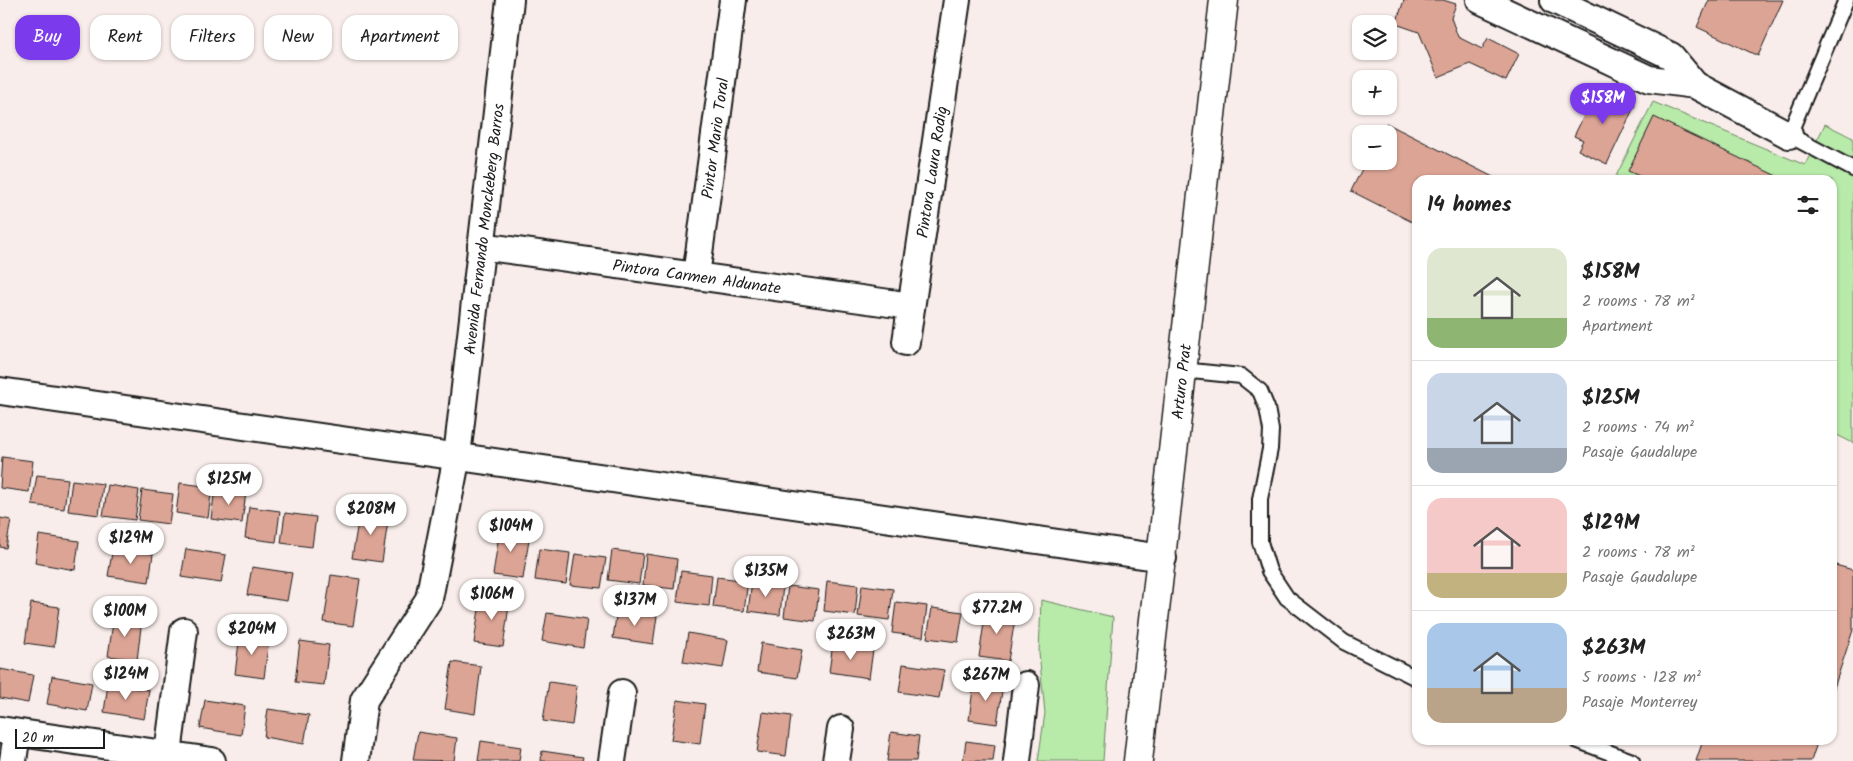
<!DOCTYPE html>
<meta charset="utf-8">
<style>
:root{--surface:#fff;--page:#f6f6f6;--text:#222;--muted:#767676;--line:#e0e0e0;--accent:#7c3aed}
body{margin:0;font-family:Kalam,sans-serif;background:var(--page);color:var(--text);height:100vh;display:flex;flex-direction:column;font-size:19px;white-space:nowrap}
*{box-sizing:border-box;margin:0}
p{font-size:16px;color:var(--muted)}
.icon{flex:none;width:28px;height:28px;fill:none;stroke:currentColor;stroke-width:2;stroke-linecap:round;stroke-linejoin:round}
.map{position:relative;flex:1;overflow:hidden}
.side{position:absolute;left:1412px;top:175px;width:425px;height:570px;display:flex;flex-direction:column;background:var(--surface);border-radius:15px;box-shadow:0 1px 4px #0004}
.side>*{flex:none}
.top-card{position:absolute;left:15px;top:15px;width:475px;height:45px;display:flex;gap:10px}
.fabs{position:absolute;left:1352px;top:15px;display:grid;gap:10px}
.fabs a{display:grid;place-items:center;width:45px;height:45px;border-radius:10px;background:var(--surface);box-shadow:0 1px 4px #0004;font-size:25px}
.scale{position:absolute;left:15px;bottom:12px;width:90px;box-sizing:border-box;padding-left:5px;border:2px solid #1c1c1c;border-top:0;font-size:14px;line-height:18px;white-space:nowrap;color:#1c1c1c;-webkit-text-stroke:4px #fff;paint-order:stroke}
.price{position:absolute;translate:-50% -42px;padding:0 11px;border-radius:18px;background:#fff;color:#222;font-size:16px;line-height:32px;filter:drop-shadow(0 1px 2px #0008)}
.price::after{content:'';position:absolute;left:50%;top:30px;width:15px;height:11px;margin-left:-8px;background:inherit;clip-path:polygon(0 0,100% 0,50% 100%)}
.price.active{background:var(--accent);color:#fff}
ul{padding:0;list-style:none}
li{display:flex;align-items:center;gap:15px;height:125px;padding:0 15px}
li+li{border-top:1px solid var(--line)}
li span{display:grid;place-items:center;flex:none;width:140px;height:100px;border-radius:15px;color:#555}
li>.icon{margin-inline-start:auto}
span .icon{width:60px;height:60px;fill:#fffc;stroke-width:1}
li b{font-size:21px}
h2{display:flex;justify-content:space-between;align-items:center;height:60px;padding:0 15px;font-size:21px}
.chip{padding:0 18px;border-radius:15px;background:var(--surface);box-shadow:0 1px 4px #0004;font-size:18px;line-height:45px}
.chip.active{background:var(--accent);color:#fff}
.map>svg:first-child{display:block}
.green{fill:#b8eaa9;stroke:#6a8362}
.building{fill:#dca495;stroke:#1c1c1c}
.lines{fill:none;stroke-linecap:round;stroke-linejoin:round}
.lane-casing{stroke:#1c1c1c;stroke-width:18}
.street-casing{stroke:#1c1c1c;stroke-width:30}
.secondary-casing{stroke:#1c1c1c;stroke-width:31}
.lane{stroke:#fff;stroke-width:14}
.street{stroke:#fff;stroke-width:26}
.secondary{stroke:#fff;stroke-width:28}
.labels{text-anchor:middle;stroke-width:5;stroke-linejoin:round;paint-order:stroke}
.street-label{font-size:16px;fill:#1c1c1c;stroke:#fff}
</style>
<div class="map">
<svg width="1853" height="761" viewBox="0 0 1853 761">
<rect width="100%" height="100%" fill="#f8edea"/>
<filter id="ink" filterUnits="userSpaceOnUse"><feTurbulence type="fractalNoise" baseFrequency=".02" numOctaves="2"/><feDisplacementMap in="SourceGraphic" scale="10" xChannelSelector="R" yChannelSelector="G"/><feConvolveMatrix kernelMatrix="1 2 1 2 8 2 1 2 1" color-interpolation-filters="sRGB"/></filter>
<g filter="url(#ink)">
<path class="green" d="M 1653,102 L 1805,165 L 1825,124 L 1853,138 L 1853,443 L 1833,433 L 1832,180 L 1614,180 Z
M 1041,600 L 1113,617 L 1103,761 L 1038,761 L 1045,713 L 1039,653 Z"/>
<path class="building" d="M 1404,0 L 1443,0 L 1456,4 L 1451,18 L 1458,37 L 1482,49 L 1488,38 L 1519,54 L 1506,81 L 1470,64 L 1438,77 L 1419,32 L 1396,24 Z
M 1709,0 L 1783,0 L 1758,56 L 1697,27 Z
M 1598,87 L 1635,105 L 1607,164 L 1578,150 L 1583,140 L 1574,136 Z
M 1654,117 L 1785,180 L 1648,180 L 1628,171 Z
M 1386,123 L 1499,180 L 1418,180 L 1418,225 L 1351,191 L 1366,161 L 1389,161 L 1389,134 L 1380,134 Z
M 1583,174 L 1596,180 L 1580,180 Z
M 2,457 L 33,461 L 29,492 L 0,488 Z
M 37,475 L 68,479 L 64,509 L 32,505 Z
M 72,480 L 103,484 L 99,515 L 68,511 Z
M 180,483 L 212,487 L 208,518 L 176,513 Z
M 108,485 L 139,490 L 135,520 L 103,516 Z
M 215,488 L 246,492 L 242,523 L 211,519 Z
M 142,490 L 173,494 L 169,524 L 138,520 Z
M 249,507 L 280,511 L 276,542 L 245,538 Z
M 360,510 L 389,514 L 382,562 L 352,558 Z
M 285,513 L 316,517 L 312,547 L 281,543 Z
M 0,518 L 11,520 L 6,548 L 0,547 Z
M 500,527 L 530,532 L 523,579 L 493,575 Z
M 39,535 L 79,541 L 75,570 L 35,563 Z
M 113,547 L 153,554 L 149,582 L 108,576 Z
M 186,549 L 226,555 L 221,583 L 181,577 Z
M 539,549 L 570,553 L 566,584 L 535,580 Z
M 612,550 L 643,554 L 639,584 L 608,580 Z
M 575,554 L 606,558 L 601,588 L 570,585 Z
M 646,554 L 677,559 L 674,589 L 643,585 Z
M 1832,564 L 1853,570 L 1853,630 L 1832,694 Z
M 252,567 L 292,573 L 287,601 L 247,595 Z
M 681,571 L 712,575 L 709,606 L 677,602 Z
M 331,575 L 360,579 L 353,626 L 324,622 Z
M 717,577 L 748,581 L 744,611 L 713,607 Z
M 752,581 L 783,585 L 780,615 L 748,611 Z
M 827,581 L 858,585 L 855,615 L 824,611 Z
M 862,585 L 893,589 L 889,620 L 858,616 Z
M 788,586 L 819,590 L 815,621 L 784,617 Z
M 481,595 L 510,599 L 503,647 L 474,643 Z
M 896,602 L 927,606 L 923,637 L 892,633 Z
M 31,603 L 59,607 L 54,647 L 25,643 Z
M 932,608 L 963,612 L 958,642 L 927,638 Z
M 617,609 L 657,616 L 653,644 L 613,638 Z
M 986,609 L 1016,613 L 1008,661 L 979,657 Z
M 547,613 L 587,619 L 583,648 L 542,641 Z
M 114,616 L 142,619 L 137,660 L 108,656 Z
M 688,633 L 728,640 L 723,668 L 683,662 Z
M 240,634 L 269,638 L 264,678 L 235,674 Z
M 300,641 L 329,645 L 324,685 L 295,682 Z
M 761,643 L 802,650 L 797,678 L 757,672 Z
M 833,643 L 873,650 L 869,678 L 829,672 Z
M 452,662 L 481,666 L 475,714 L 445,709 Z
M 903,664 L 944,670 L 939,698 L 899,692 Z
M 0,669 L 33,675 L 28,703 L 0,698 Z
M 52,676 L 92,683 L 87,711 L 47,704 Z
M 974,681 L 1003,685 L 997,724 L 969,720 Z
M 549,682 L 577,686 L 572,725 L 543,721 Z
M 108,684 L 149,690 L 144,719 L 104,712 Z
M 205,700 L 245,706 L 241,735 L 200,728 Z
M 677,700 L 705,704 L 700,744 L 671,740 Z
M 268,709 L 309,715 L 304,744 L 264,737 Z
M 763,712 L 791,716 L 786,756 L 757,752 Z
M 418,732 L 457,738 L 454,761 L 413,760 Z
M 891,732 L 919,736 L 916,761 L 887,761 Z
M 1703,740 L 1818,740 L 1811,761 L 1696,761 Z
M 481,741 L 521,747 L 519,761 L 478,761 Z
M 966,741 L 995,745 L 993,761 L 963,761 Z
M 542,751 L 583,757 L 582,761 L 541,761 Z"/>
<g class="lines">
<defs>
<path id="lane" d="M 1846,0 L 1789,135 L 1853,169
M 1182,370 L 1241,376 L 1260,391 L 1267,408 L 1271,430 L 1270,449 L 1260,499 L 1260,542 L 1269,571 L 1287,598 L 1344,642 L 1418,679
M 1576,740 L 1632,761"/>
<g id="street">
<path d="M 1480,0 L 1649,79 L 1695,85 L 1789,135"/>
<path d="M 1554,0 L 1671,56 L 1695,85"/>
<path id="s1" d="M 481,246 L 911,306"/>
<path id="s2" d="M 696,276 L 733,0"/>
<path id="s3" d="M 906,342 L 957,0"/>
<path d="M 0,391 L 1163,558"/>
<path d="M 0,730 L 212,761"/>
<path d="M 13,761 L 17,733"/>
<path d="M 167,761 L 184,631"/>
<path id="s4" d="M 356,761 L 364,700 L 429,599 L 457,456 L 510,0"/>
<path d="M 612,761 L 622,693"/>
<path d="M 836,761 L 841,729"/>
<path d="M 1017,761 L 1026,685"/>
</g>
<g id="secondary">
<path id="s5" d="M 1138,761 L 1224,0"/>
</g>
</defs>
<use href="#lane" class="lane-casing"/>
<use href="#street" class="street-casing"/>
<use href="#secondary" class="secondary-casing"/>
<use href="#lane" class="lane"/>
<use href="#street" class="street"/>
<use href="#secondary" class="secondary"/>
</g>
</g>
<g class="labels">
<g class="street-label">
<text dy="6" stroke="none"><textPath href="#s2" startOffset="139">Pintor Mario Toral</textPath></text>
<text dy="6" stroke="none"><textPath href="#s3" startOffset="172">Pintora Laura Rodig</textPath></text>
<text dy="6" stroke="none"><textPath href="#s4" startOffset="556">Avenida Fernando Monckeberg Barros</textPath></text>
<text dy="6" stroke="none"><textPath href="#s1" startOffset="218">Pintora Carmen Aldunate</textPath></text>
<text dy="6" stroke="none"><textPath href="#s5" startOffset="382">Arturo Prat</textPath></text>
</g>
</g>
</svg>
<div class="fabs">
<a><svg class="icon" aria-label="layers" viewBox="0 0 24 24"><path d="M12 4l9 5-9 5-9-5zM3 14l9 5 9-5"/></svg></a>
<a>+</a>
<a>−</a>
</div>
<div class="scale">20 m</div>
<b class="price active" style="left:1603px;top:125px">$158M</b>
<b class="price" style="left:229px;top:506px">$125M</b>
<b class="price" style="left:371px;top:536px">$208M</b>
<b class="price" style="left:511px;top:553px">$104M</b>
<b class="price" style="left:131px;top:565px">$129M</b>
<b class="price" style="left:766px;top:598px">$135M</b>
<b class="price" style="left:492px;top:621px">$106M</b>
<b class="price" style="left:635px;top:627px">$137M</b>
<b class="price" style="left:997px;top:635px">$77.2M</b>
<b class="price" style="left:125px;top:638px">$100M</b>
<b class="price" style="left:252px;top:656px">$204M</b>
<b class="price" style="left:851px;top:661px">$263M</b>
<b class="price" style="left:126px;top:701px">$124M</b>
<b class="price" style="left:986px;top:702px">$267M</b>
<div class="top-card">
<a class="chip active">Buy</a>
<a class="chip">Rent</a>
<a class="chip">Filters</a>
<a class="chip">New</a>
<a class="chip">Apartment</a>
</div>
<section class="side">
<h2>14 homes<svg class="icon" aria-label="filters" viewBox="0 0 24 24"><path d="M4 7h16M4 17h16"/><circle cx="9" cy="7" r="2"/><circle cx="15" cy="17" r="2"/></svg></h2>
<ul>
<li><span style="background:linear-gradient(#dfe7d0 70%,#8fb573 0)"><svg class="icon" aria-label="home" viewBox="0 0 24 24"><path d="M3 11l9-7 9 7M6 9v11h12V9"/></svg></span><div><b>$158M</b><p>2 rooms · 78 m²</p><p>Apartment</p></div></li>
<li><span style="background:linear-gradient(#c9d6e8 75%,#9aa5b1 0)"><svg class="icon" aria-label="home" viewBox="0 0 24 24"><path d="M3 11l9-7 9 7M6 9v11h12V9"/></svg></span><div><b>$125M</b><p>2 rooms · 74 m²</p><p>Pasaje Gaudalupe</p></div></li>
<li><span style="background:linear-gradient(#f6c9c9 75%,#c2b280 0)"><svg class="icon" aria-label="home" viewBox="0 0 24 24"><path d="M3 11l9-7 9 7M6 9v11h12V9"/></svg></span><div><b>$129M</b><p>2 rooms · 78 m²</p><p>Pasaje Gaudalupe</p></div></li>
<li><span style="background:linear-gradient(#a9c7e8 65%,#b9a48a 0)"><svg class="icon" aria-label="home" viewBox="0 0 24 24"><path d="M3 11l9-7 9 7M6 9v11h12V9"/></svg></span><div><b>$263M</b><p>5 rooms · 128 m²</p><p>Pasaje Monterrey</p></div></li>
</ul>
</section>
</div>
